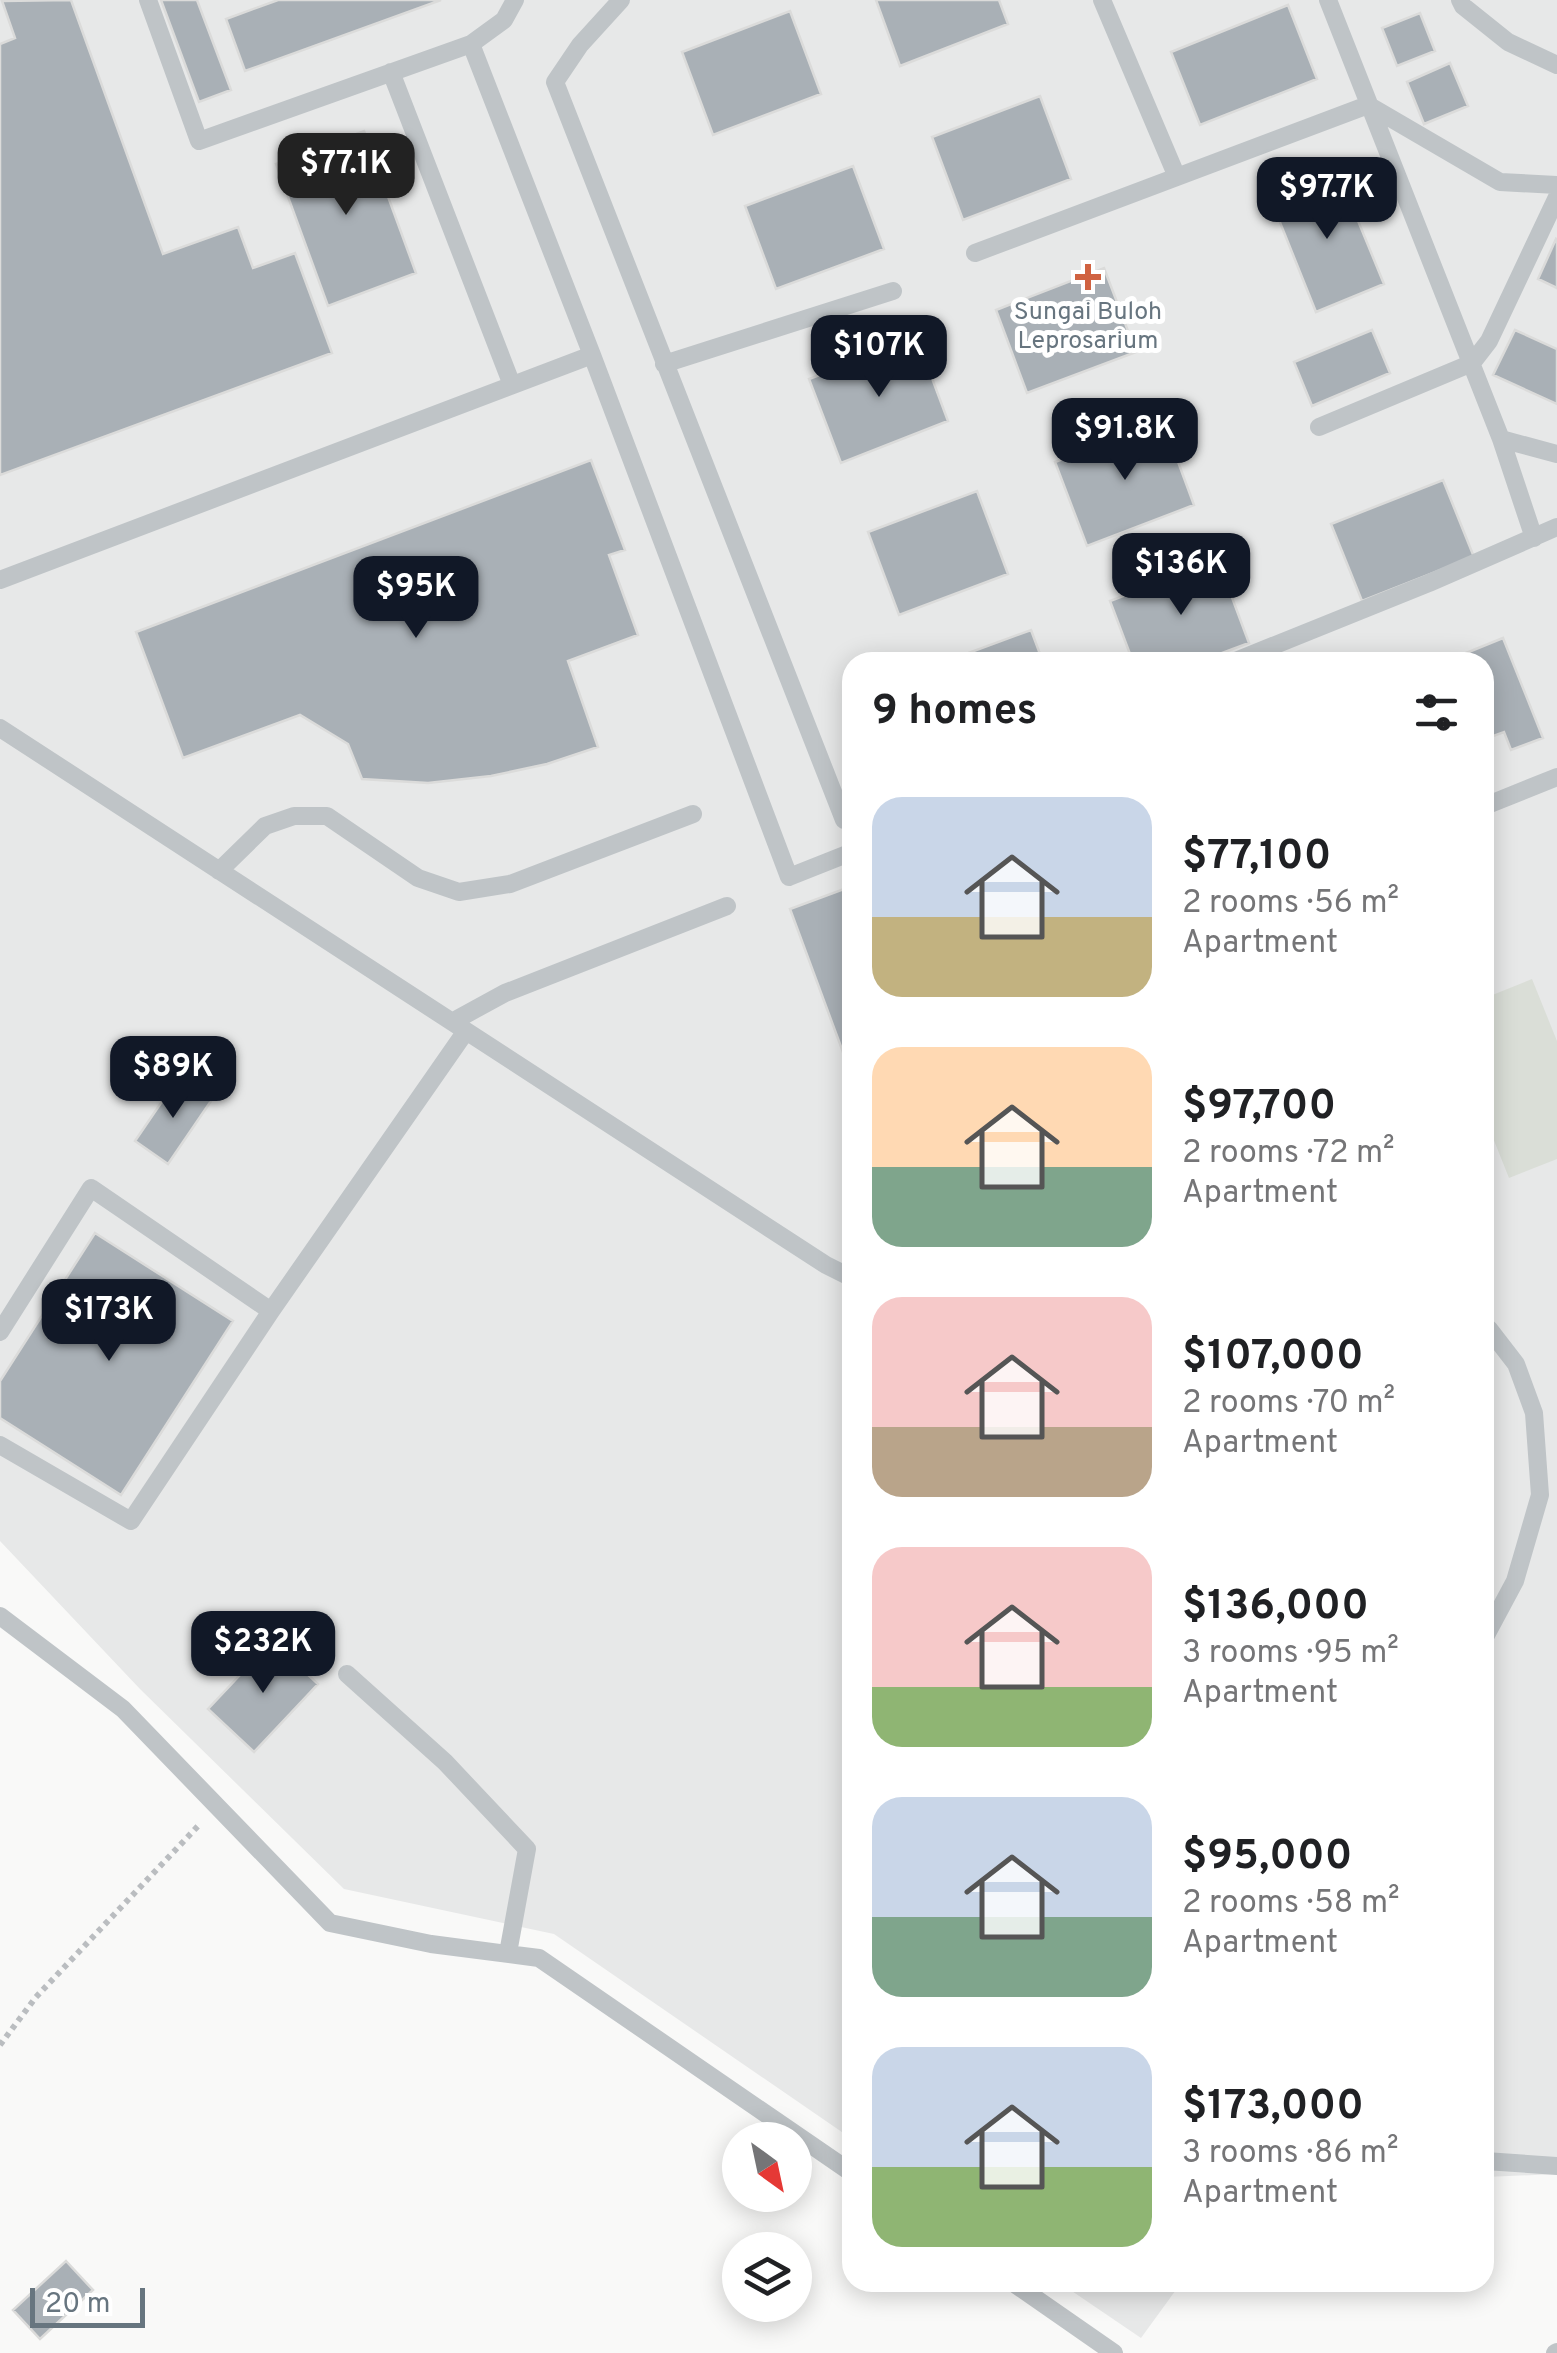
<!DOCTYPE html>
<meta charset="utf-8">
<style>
:root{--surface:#fff;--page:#f2f2f2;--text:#202124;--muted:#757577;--accent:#111827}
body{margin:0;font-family:Overpass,sans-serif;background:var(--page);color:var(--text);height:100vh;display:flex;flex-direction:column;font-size:38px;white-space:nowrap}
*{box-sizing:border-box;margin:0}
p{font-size:32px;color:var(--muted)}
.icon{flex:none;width:55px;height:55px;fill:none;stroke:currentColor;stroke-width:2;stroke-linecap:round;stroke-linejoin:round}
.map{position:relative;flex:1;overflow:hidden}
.side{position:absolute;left:842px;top:652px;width:652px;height:1640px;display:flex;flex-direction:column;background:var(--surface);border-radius:30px;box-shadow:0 5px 25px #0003}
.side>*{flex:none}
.needle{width:65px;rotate:147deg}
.tools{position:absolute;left:722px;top:2122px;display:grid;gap:20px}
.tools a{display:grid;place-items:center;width:90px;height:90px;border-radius:50%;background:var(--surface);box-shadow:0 5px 25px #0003;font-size:50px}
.scale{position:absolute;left:30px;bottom:25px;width:115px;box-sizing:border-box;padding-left:10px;border:5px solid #67757f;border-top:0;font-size:28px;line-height:35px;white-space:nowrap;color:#67757f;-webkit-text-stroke:8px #fff;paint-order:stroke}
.price{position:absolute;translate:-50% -85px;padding:0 22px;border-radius:20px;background:var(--accent);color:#fff;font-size:32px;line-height:65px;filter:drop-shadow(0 2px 5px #0008)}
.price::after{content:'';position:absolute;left:50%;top:60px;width:30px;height:22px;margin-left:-15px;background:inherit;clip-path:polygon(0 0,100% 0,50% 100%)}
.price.current{background:#222;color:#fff}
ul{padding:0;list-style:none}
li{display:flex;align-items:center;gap:30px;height:250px;padding:0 30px}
li span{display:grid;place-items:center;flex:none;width:280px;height:200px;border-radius:30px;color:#555}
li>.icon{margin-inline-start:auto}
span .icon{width:120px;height:120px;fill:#fffc;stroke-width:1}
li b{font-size:42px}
h2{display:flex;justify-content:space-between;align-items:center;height:120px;padding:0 30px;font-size:42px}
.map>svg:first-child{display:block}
.built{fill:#e7e8e8}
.green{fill:#daded7}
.building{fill:#a9b0b6;stroke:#dbdbda;stroke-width:2.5}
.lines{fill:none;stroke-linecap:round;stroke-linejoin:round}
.path{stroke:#babdc0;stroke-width:6;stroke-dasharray:5 5;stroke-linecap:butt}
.service{stroke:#bfc4c7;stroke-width:18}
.poi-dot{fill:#d06241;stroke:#fff;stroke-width:4}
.labels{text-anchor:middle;stroke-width:10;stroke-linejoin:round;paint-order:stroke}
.poi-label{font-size:25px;fill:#67757f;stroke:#fff}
</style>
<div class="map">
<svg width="1557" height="2353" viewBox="0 0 1557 2353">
<rect width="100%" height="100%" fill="#f9f9f8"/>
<path class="built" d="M 0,0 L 1557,0 L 1557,2174 L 1485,2177 L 1485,662 L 852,662 L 852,2139 L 554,1934 L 344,1889 L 140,1689 L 0,1541 Z
M 1060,2283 L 1181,2283 L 1141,2338 Z"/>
<path class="green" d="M 1532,979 L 1557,1041 L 1557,1159 L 1509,1178 L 1485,1118 L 1485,998 Z"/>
<path class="building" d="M 71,0 L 163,254 L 238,227 L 253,268 L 295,253 L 332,353 L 0,475 L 0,44 L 15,38 L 2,1 Z
M 161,0 L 197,0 L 231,90 L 199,102 Z
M 278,0 L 441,0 L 245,71 L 226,19 Z
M 876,0 L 999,0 L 1008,24 L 900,66 Z
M 1288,5 L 1317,79 L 1200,125 L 1171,52 Z
M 790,11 L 821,94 L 713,135 L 682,52 Z
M 1420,13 L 1435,51 L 1397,66 L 1382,28 Z
M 1450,63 L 1468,106 L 1424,124 L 1407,82 Z
M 1040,96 L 1071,179 L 963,220 L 932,137 Z
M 364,131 L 416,273 L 328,306 L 276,164 Z
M 853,166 L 884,249 L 776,289 L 745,206 Z
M 1338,172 L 1384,284 L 1316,312 L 1271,200 Z
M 1556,239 L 1557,240 L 1557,288 L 1538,279 Z
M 1104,268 L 1136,352 L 1027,393 L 996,310 Z
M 1372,330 L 1390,373 L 1312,406 L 1294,362 Z
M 1515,330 L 1557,349 L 1557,404 L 1493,375 Z
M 917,338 L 948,421 L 841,463 L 809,379 Z
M 1163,421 L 1194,505 L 1087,546 L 1055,462 Z
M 591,460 L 625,550 L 609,555 L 638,635 L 568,661 L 598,747 L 547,764 L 491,776 L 428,783 L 362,779 L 348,744 L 300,715 L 183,758 L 136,632 Z
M 1443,480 L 1474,557 L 1362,601 L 1331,524 Z
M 977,491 L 1008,574 L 899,615 L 868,532 Z
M 1218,560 L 1249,643 L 1198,662 L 1133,662 L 1110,601 Z
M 1031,630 L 1043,662 L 944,662 Z
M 1503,638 L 1543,738 L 1511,750 L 1504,732 L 1485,739 L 1485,662 L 1444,662 Z
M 852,886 L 852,1070 L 850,1071 L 790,909 Z
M 178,1078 L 211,1101 L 168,1164 L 135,1141 Z
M 95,1233 L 233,1321 L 121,1495 L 0,1418 L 0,1381 Z
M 272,1641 L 318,1684 L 254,1752 L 208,1709 Z
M 66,2261 L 93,2290 L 40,2339 L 13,2310 Z"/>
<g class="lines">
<path class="path" d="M 0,2045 L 36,1997 L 199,1825"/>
<path class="service" d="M 148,0 L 199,141 L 471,44 L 504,20 L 515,0
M 621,0 L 580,45 L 555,82 L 844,820 L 852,817
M 1102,0 L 1177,177
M 1328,0 L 1501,439 L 1534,538
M 1460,0 L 1463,6 L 1508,42 L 1557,65
M 471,44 L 592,355 L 789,877 L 852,852
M 391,72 L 512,385
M 975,253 L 1368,105 L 1500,182 L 1557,185
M 664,364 L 893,291
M 1319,427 L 1472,363 L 1489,341 L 1557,197
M 1501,439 L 1557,454
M 0,580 L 592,355
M 1233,662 L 1429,583 L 1557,527
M 0,728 L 826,1265 L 852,1278
M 1485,806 L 1557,777
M 219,871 L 265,826 L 294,816 L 327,816 L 418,878 L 459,892 L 510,884 L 693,814
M 452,1022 L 505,993 L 727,906
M 1485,1328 L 1489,1329 L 1516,1364 L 1534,1413 L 1540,1495 L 1515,1581 L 1485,1637
M 0,1332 L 91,1188 L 271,1311
M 0,1445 L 131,1521 L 271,1311 L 466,1031
M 0,1616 L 123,1709 L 330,1923 L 431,1944 L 539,1958 L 852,2173
M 347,1674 L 445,1762 L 527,1849 L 508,1953
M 1485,2161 L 1557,2166
M 1012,2282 L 1114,2353
M 1555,2353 L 1557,2352"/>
</g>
<path class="poi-dot" d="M1083 262h10v10h10v10h-10v10h-10v-10h-10v-10h10z"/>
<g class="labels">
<g class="poi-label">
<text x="1088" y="319">Sungai Buloh<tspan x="1088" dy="29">Leprosarium</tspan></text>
</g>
</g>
</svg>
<div class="tools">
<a><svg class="needle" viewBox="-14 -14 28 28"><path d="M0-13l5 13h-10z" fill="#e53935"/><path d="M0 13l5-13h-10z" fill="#757577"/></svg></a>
<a><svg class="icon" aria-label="layers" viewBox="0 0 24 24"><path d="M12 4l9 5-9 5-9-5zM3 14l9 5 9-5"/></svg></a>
</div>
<div class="scale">20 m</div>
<b class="price current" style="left:346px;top:218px">$77.1K</b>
<b class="price" style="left:1327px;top:242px">$97.7K</b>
<b class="price" style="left:879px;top:400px">$107K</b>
<b class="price" style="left:1125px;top:483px">$91.8K</b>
<b class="price" style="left:1181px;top:618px">$136K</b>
<b class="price" style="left:416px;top:641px">$95K</b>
<b class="price" style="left:173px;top:1121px">$89K</b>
<b class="price" style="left:109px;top:1364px">$173K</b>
<b class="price" style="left:263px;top:1696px">$232K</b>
<section class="side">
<h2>9 homes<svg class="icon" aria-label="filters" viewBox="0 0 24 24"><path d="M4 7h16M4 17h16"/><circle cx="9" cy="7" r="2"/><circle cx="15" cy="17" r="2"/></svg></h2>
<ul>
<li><span style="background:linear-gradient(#c9d6e8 60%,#c2b280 0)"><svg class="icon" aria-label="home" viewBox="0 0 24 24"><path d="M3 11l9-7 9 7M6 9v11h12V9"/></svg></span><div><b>$77,100</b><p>2 rooms · 56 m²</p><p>Apartment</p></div></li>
<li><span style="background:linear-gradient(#ffd9b3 60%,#7fa58c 0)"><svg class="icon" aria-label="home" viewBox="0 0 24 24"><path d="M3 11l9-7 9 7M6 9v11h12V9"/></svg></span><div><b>$97,700</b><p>2 rooms · 72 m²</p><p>Apartment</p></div></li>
<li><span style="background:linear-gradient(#f6c9c9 65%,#b9a48a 0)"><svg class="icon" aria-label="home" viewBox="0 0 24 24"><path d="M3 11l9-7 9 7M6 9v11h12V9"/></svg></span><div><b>$107,000</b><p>2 rooms · 70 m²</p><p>Apartment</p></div></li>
<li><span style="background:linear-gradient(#f6c9c9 70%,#8fb573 0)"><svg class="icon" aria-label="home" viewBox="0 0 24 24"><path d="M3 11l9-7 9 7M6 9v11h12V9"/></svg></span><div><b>$136,000</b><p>3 rooms · 95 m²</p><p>Apartment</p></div></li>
<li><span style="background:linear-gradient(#c9d6e8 60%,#7fa58c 0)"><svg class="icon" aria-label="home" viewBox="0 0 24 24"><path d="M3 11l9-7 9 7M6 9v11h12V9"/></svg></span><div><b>$95,000</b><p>2 rooms · 58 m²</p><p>Apartment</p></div></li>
<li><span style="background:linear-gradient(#c9d6e8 60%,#8fb573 0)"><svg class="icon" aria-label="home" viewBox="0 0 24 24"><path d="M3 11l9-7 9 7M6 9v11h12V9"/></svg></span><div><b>$173,000</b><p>3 rooms · 86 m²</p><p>Apartment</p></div></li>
</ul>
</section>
</div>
